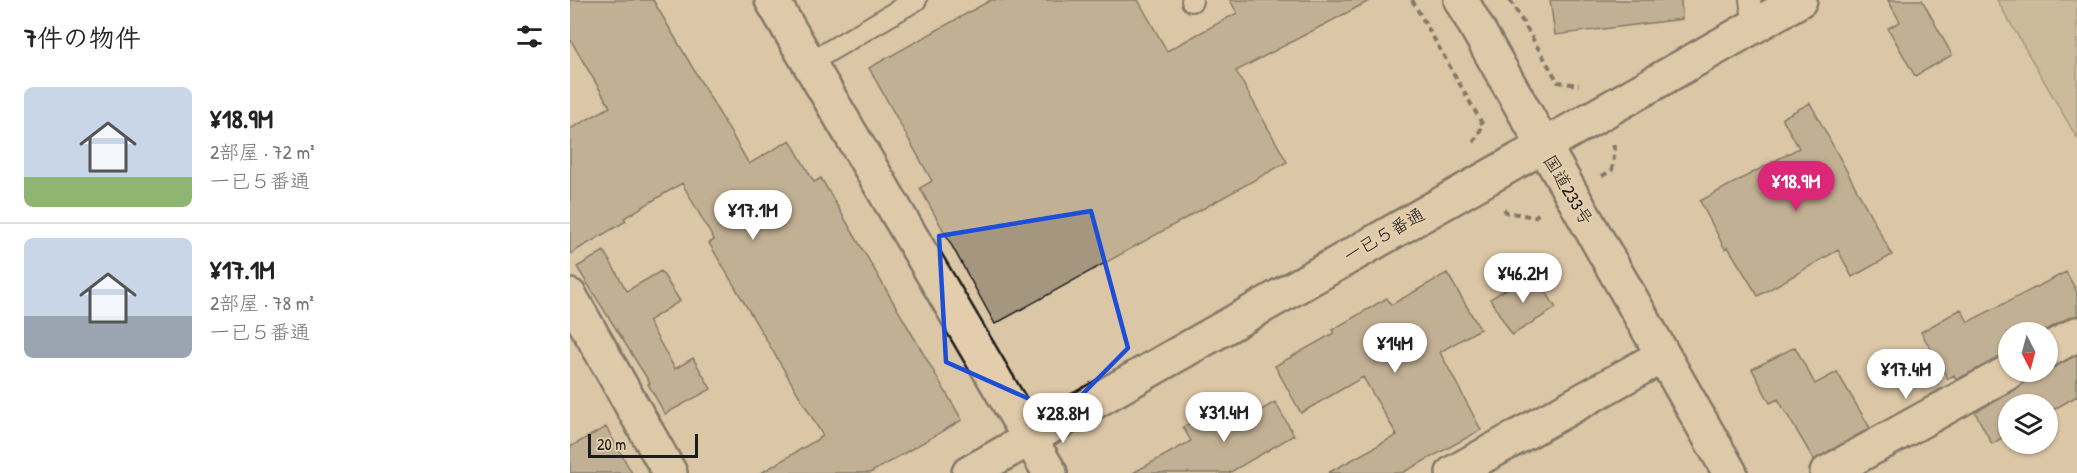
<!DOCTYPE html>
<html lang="ja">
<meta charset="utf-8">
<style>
:root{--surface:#fff;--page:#f2f2f2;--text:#222;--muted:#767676;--line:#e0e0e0;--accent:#db2777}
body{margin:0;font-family:"Patrick Hand","Klee One",sans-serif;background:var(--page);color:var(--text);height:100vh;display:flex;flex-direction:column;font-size:22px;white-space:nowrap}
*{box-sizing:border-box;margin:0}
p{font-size:20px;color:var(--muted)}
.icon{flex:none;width:33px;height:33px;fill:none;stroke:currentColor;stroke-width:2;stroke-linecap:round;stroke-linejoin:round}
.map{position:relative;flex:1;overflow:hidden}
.drawer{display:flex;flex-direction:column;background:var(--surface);width:570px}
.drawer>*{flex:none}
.needle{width:39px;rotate:174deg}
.controls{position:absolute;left:1428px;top:322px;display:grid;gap:12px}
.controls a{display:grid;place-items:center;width:60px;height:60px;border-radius:50%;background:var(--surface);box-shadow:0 2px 4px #0004;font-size:30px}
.scale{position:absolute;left:18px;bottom:15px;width:110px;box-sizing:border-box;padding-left:6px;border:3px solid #1c1c1c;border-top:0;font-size:16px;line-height:21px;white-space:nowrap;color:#1c1c1c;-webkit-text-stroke:4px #e3cdac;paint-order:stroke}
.price{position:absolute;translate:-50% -51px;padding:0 14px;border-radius:21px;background:#fff;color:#222;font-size:20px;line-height:39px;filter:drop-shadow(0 2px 3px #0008)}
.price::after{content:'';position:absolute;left:50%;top:36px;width:18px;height:14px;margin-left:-9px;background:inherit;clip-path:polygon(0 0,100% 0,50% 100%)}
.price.active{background:var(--accent);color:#fff}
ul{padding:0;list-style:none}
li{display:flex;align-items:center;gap:18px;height:150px;padding:0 24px}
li+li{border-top:2px solid var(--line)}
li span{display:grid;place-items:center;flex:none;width:168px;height:120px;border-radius:9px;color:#555}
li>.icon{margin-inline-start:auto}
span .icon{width:72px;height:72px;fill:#fffc;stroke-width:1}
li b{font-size:26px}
h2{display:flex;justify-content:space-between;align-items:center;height:72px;padding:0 24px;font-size:26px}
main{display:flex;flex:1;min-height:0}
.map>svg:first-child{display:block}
.green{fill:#bbaa8f;stroke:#6c6356;stroke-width:1.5}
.building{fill:#a5967f;stroke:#1c1c1c;stroke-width:1.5}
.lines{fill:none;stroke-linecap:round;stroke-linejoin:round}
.lane-casing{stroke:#1c1c1c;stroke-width:24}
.street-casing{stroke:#1c1c1c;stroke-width:38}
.secondary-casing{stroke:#1c1c1c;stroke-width:38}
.highway-casing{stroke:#1c1c1c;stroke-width:38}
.path{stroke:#1c1c1c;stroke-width:4;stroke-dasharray:6 4.5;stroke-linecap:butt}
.lane{stroke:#e3cdac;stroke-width:20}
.street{stroke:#e3cdac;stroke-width:33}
.secondary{stroke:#e3cdac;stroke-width:33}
.highway{stroke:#e3cdac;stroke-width:33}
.marked{fill:none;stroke:#1d4ed8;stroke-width:4.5;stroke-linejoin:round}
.labels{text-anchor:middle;stroke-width:5;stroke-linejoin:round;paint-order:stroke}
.street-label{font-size:18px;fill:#1c1c1c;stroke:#e3cdac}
</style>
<main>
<section class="drawer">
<h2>7件の物件<svg class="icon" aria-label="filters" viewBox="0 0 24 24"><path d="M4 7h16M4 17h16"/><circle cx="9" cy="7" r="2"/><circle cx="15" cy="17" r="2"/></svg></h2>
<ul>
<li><span style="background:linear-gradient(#c9d6e8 75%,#8fb573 0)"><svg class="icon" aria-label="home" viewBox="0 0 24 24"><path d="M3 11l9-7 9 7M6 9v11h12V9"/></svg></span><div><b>¥18.9M</b><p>2部屋 · 72 m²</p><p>一已５番通</p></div></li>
<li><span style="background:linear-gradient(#c9d6e8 65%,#9aa5b1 0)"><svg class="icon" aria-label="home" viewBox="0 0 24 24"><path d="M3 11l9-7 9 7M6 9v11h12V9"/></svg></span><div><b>¥17.1M</b><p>2部屋 · 78 m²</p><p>一已５番通</p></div></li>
</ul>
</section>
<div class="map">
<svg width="1507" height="473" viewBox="0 0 1507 473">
<rect width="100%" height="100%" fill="#dbc6a6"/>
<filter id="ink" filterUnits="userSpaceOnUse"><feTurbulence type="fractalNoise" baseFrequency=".0167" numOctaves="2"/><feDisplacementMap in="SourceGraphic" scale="12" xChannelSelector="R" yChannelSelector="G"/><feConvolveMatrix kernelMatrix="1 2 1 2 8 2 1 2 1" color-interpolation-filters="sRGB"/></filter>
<g filter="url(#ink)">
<path class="green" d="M 1427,0 L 1507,0 L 1507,138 Z"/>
<path class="building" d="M 0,0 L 83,0 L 179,164 L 220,140 L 244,182 L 251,178 L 392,420 L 300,473 L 191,473 L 253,436 L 139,243 L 144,240 L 112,183 L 54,218 L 56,221 L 0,254 L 0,129 L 40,107 L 0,39 Z
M 421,0 L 568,0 L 597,51 L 667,13 L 660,0 L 801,0 L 666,71 L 717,162 L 425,324 L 350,188 L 362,181 L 299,68 Z
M 980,0 L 1111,0 L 1112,19 L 985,35 Z
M 1318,0 L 1352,0 L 1382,55 L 1345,76 L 1318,28 L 1330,22 Z
M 1240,103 L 1322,255 L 1282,277 L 1268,250 L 1188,296 L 1158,247 L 1155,249 L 1130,201 L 1229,148 L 1212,118 Z
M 34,251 L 57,291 L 91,271 L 110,301 L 78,321 L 105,369 L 123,358 L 141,389 L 95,414 L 78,384 L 80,383 L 7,267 Z
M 964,272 L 986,308 L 942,335 L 920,299 Z
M 1496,272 L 1507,292 L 1507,315 L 1470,333 L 1438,333 L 1438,353 L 1386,380 L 1384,375 L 1378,379 L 1351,332 L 1391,309 L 1398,322 Z
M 877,273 L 910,329 L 870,352 L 911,430 L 832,473 L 758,473 L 827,435 L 793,377 L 731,413 L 705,366 L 764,333 L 762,330 L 817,298 L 821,305 Z
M 1225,347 L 1245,384 L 1267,372 L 1300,428 L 1244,460 L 1208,399 L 1200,403 L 1182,369 Z
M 1507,355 L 1507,396 L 1478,413 L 1478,405 L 1438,405 L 1438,434 L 1422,444 L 1405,412 L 1449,388 L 1455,381 L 1458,372 L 1478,372 L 1478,369 Z
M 705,402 L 724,435 L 659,473 L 563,473 L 621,441 L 613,427 L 647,408 L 659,429 Z
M 36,427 L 62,473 L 0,473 L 0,447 Z"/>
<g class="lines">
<defs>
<path id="lane" d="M 622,0 L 622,1
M 1180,0 L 1184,26
M 239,63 L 346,0"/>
<path id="street" d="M 202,0 L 480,473
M 0,296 L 100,473
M 1478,350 L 1507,334
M 883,473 L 1092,356
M 1257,473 L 1439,372"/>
<path id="secondary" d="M 399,473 L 1230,0"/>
<path id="highway" d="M 891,0 L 1160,473"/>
</defs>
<use href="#lane" class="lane-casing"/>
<use href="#street" class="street-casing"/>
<use href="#secondary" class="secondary-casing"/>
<use href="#highway" class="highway-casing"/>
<path class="path" d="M 842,0 L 913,125 L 902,145
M 940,0 L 988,82 L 1009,85
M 1032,176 L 1042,170 L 1045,150 L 1043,145
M 934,209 L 936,212 L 964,217 L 971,212"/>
<use href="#lane" class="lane"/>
<use href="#street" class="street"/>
<use href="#secondary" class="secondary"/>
<use href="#highway" class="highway"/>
</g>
</g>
<path d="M0 0H1507V473H0ZM 521,211 L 558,348 L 493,414 L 376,362 L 369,236 Z" fill="#dbc6a6" fill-opacity=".55" fill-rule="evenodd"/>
<path class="marked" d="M 521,211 L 558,348 L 493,414 L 376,362 L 369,236 Z"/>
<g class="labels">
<g class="street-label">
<text transform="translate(998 190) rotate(59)" y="6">国道233号</text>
<text transform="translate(814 235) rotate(-30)" y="6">一已５番通</text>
</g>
</g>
</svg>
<div class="controls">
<a><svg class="needle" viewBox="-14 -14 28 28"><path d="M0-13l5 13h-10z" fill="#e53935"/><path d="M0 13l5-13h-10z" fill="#767676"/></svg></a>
<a><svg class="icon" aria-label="layers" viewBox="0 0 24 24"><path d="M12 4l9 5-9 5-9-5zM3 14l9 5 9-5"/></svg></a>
</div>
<div class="scale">20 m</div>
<b class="price active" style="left:1226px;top:212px">¥18.9M</b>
<b class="price" style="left:183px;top:241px">¥17.1M</b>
<b class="price" style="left:953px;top:304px">¥46.2M</b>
<b class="price" style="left:825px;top:374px">¥14M</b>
<b class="price" style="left:1336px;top:400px">¥17.4M</b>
<b class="price" style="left:654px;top:443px">¥31.4M</b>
<b class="price" style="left:493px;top:444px">¥28.8M</b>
</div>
</main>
